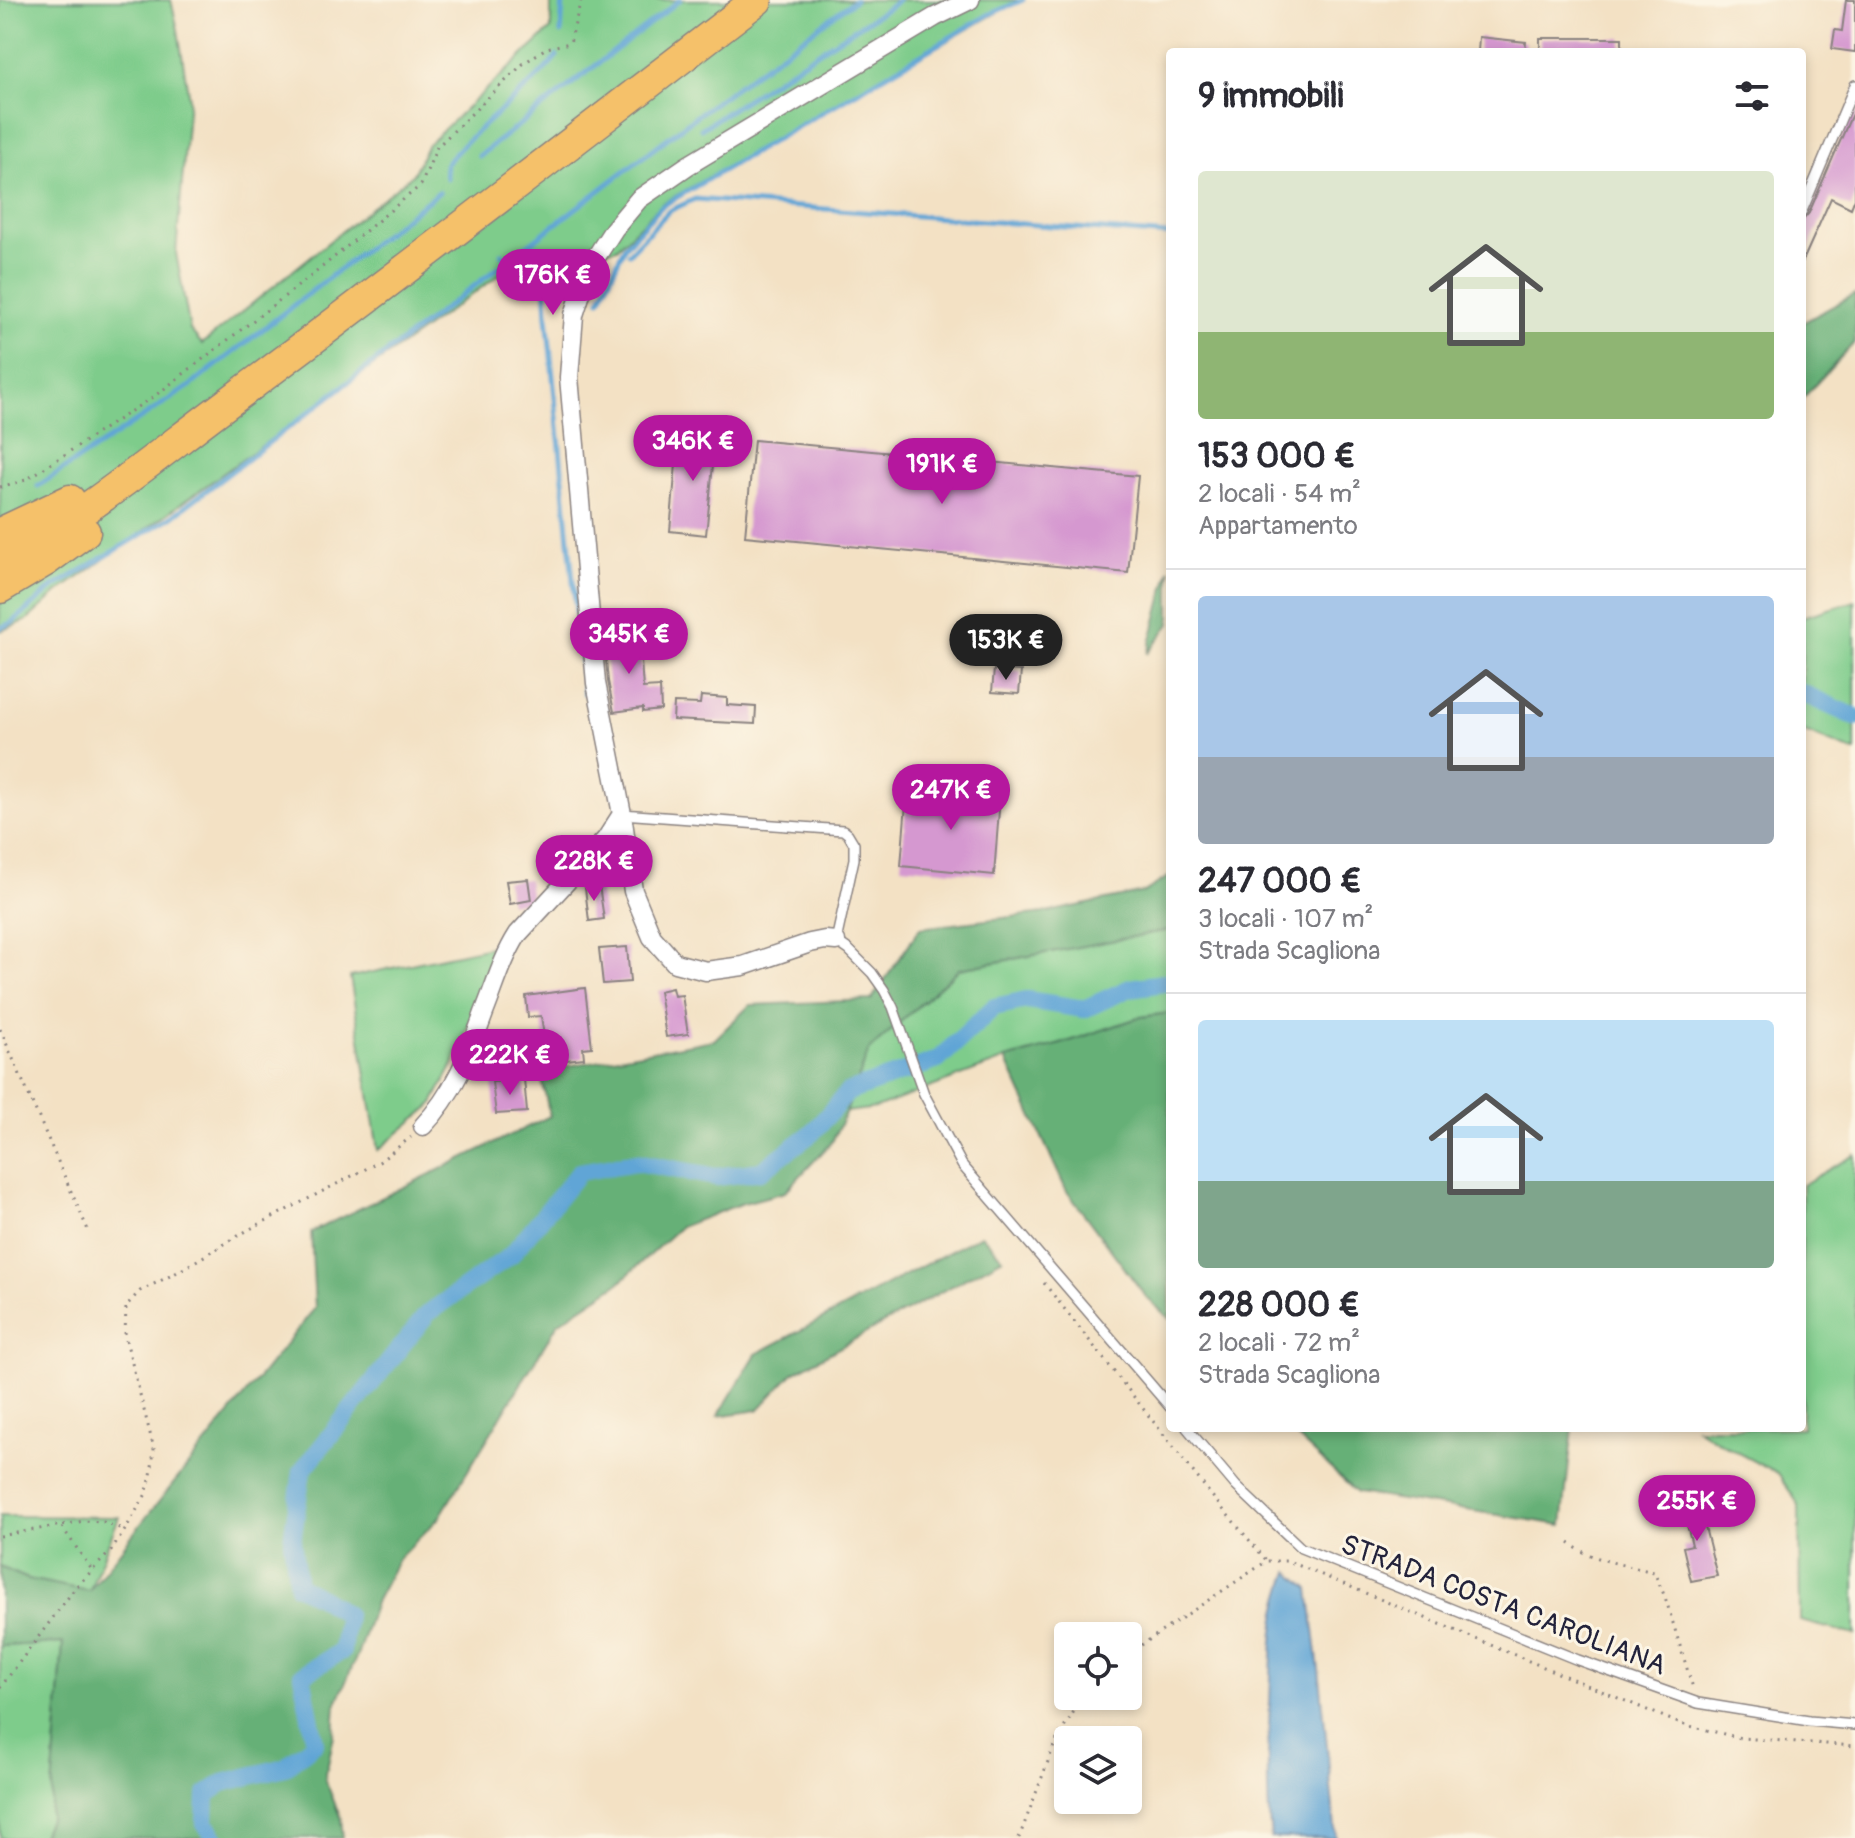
<!DOCTYPE html>
<html lang="it">
<meta charset="utf-8">
<style>
:root{--surface:#fff;--page:#f2f2f3;--text:#2b2b33;--muted:#7c7c81;--line:#e1e1e2;--accent:#b5179e}
body{margin:0;font-family:Pangolin,sans-serif;background:var(--page);color:var(--text);height:100vh;display:flex;flex-direction:column;font-size:30px;white-space:nowrap}
*{box-sizing:border-box;margin:0}
p{font-size:26px;color:var(--muted)}
.icon{flex:none;width:44px;height:44px;fill:none;stroke:currentColor;stroke-width:2;stroke-linecap:round;stroke-linejoin:round}
.map{position:relative;flex:1;overflow:hidden}
.sheet{position:absolute;left:1166px;top:48px;width:640px;height:1384px;display:flex;flex-direction:column;background:var(--surface);border-radius:8px;box-shadow:0 4px 12px #0003}
.sheet>*{flex:none}
.tools{position:absolute;left:1054px;top:1622px;display:grid;gap:16px}
.tools a{display:grid;place-items:center;width:88px;height:88px;border-radius:8px;background:var(--surface);box-shadow:0 4px 12px #0003;font-size:40px}
.price{position:absolute;translate:-50% -68px;padding:0 18px;border-radius:28px;background:var(--accent);color:#fff;font-size:26px;line-height:52px;filter:drop-shadow(0 2px 4px #0008)}
.price::after{content:'';position:absolute;left:50%;top:48px;width:24px;height:18px;margin-left:-12px;background:inherit;clip-path:polygon(0 0,100% 0,50% 100%)}
.price.on{background:#222;color:#fff}
ul{padding:0;list-style:none}
li{display:grid;align-content:center;gap:16px;height:424px;padding:0 32px}
li+li{border-top:2px solid var(--line)}
li span{display:grid;place-items:center;height:248px;border-radius:8px;color:#555}
li>.icon{margin-inline-start:auto}
span .icon{width:144px;height:144px;fill:#fffc;stroke-width:1}
li b{font-size:34px}
h2{display:flex;justify-content:space-between;align-items:center;height:96px;padding:0 32px;font-size:34px}
.map>svg:first-child{display:block}
.green{fill:#7ecc8b;stroke:#507763;stroke-width:2}
.forest{fill:#66b077;stroke:#446959;stroke-width:2}
.water{fill:#60a5d6;stroke:#416488;stroke-width:2}
.lines{fill:none;stroke-linecap:round;stroke-linejoin:round}
.stream{stroke:#60a5d6;stroke-width:5}
.canal{stroke:#60a5d6;stroke-width:18}
.building{fill:#d598d0}
.lane-casing{stroke:#8a8280;stroke-width:12}
.street-casing{stroke:#8a8280;stroke-width:21}
.primary-casing{stroke:#8a8280;stroke-width:33}
.path{stroke:#8a8280;stroke-width:3;stroke-dasharray:2 6;stroke-linecap:butt}
.lane{stroke:#fff;stroke-width:9}
.street{stroke:#fff;stroke-width:18}
.primary{stroke:#f5c16b;stroke-width:30}
.labels{text-anchor:middle;stroke-width:6;stroke-linejoin:round;paint-order:stroke}
.street-label{font-size:28px;fill:#22223b;stroke:#fcf5e5}
</style>
<div class="map">
<svg width="1855" height="1838" viewBox="0 0 1855 1838">
<rect width="100%" height="100%" fill="#fcf5e5"/>
<filter id="ink" filterUnits="userSpaceOnUse"><feTurbulence type="fractalNoise" baseFrequency=".0125" numOctaves="2"/><feDisplacementMap in="SourceGraphic" scale="16" xChannelSelector="R" yChannelSelector="G"/><feConvolveMatrix kernelMatrix="1 2 1 2 8 2 1 2 1" color-interpolation-filters="sRGB"/></filter>
<filter id="wash" filterUnits="userSpaceOnUse"><feTurbulence type="fractalNoise" baseFrequency=".006" numOctaves="4" result="noise"/><feDisplacementMap in="SourceGraphic" scale="32" xChannelSelector="R" yChannelSelector="G"/><feGaussianBlur stdDeviation="1.8" result="paint"/><feColorMatrix in="noise" values="0 0 0 0 0 0 0 0 0 0 0 0 0 0 0 0 0 1.4 0 .05"/><feComposite in="paint" operator="in"/></filter>
<g filter="url(#wash)">
<rect width="100%" height="100%" fill="#f3e1c4"/>
<path class="green" d="M 0,0 L 171,0 L 178,30 L 189,99 L 176,253 L 190,330 L 202,344 L 413,174 L 428,144 L 551,29 L 551,0 L 1019,0 L 663,203 L 617,248 L 565,260 L 506,270 L 57,593 L 26,621 L 0,631 Z
M 1855,601 L 1855,752 L 1802,731 L 1802,617 Z
M 1170,930 L 1170,1013 L 1141,1017 L 1061,1044 L 1006,1059 L 876,1108 L 846,1112 L 869,1050 L 959,969 Z
M 499,945 L 453,1065 L 432,1105 L 378,1150 L 350,977 Z
M 1855,1155 L 1855,1635 L 1800,1621 L 1799,1505 L 1778,1474 L 1723,1445 L 1697,1428 L 1802,1428 L 1802,1185 Z
M 0,1516 L 119,1517 L 89,1592 L 28,1579 L 0,1567 Z
M 63,1643 L 50,1817 L 41,1838 L 0,1838 L 0,1646 Z"/>
<path class="forest" d="M 1855,294 L 1855,342 L 1802,399 L 1802,323 Z
M 1170,569 L 1170,624 L 1147,654 Z
M 1170,876 L 1170,930 L 959,969 L 869,1050 L 846,1112 L 832,1142 L 785,1192 L 740,1204 L 680,1227 L 619,1283 L 558,1323 L 439,1518 L 398,1559 L 376,1600 L 358,1653 L 336,1705 L 334,1735 L 325,1779 L 341,1819 L 343,1838 L 41,1838 L 50,1817 L 63,1643 L 0,1646 L 0,1567 L 28,1579 L 89,1591 L 140,1525 L 315,1308 L 311,1232 L 550,1116 L 540,1071 L 714,1040 L 750,1005 L 871,1000 L 920,928 L 1044,913 L 1144,892 Z
M 1170,1013 L 1170,1319 L 1147,1298 L 1066,1190 L 1006,1059 L 1061,1044 L 1141,1017 Z
M 981,1235 L 1003,1258 L 793,1373 L 758,1410 L 718,1416 L 756,1354 Z
M 1287,1428 L 1573,1428 L 1562,1525 L 1357,1493 Z"/>
<path class="water" d="M 1289,1572 L 1309,1589 L 1321,1686 L 1336,1838 L 1271,1838 C 1266,1793 1268,1746 1270,1701 C 1272,1655 1271,1615 1289,1572 Z"/>
<g class="lines">
<path class="stream" d="M 561,33 L 563,0
M 701,129 L 826,47 L 890,7 L 898,0
M 479,156 L 680,0
M 447,178 L 445,165 C 478,124 524,96 557,56
M 629,253 L 669,211 L 695,199 L 1170,235
M 502,254 L 513,267 L 544,258 L 547,316 L 584,693
M 515,255 L 699,114 L 855,0
M 600,300 L 625,246 L 662,206 L 990,14 L 1023,0
M 38,486 L 190,386 L 439,192
M 0,628 L 13,622 L 52,588 L 173,516 L 499,267"/>
<path class="canal" d="M 1802,693 L 1855,717
M 215,1838 L 205,1823 L 206,1795 L 223,1783 L 285,1767 L 315,1743 L 302,1675 L 342,1651 L 347,1615 L 320,1597 L 298,1586 L 292,1541 L 302,1471 L 427,1314 L 511,1255 L 579,1172 L 636,1162 L 716,1177 L 761,1171 L 812,1133 L 848,1092 L 938,1060 L 994,1007 L 1027,1000 L 1084,1009 L 1130,988 L 1170,982"/>
</g>
<g id="blocks">
<path class="building" d="M 1846,0 L 1855,0 L 1855,52 L 1832,49 L 1835,30 L 1842,31 Z
M 1479,37 L 1526,42 L 1525,52 L 1478,52 Z
M 1540,38 L 1622,38 L 1622,52 L 1540,52 Z
M 1855,107 L 1855,198 L 1851,208 L 1831,198 L 1802,263 L 1802,221 L 1809,213 Z
M 679,431 L 716,435 L 706,535 L 670,531 Z
M 754,440 L 1138,476 L 1128,573 L 745,536 Z
M 639,634 L 643,688 L 660,687 L 661,710 L 643,712 L 643,708 L 614,712 L 608,681 L 604,638 Z
M 994,669 L 1021,671 L 1019,694 L 992,692 Z
M 701,696 L 727,698 L 727,705 L 756,707 L 755,724 L 673,720 L 674,703 L 700,704 Z
M 907,790 L 1000,797 L 994,875 L 901,866 Z
M 528,879 L 531,900 L 510,904 L 506,881 Z
M 599,885 L 604,919 L 589,921 L 585,888 Z
M 627,947 L 630,982 L 603,984 L 599,949 Z
M 585,988 L 592,1047 L 583,1048 L 584,1058 L 548,1062 L 541,1016 L 528,1017 L 526,996 Z
M 672,988 L 674,996 L 682,995 L 688,1034 L 666,1037 L 659,991 Z
M 524,1079 L 527,1112 L 496,1114 L 492,1082 Z
M 1695,1494 L 1696,1517 L 1702,1515 L 1717,1576 L 1691,1581 L 1683,1547 L 1692,1545 L 1683,1509 L 1681,1509 L 1680,1495 Z"/>
</g>
</g>
<g filter="url(#ink)">
<use href="#blocks" fill-opacity="0" stroke="#8a8280" stroke-width="2"/>
<g class="lines">
<defs>
<path id="lane" d="M 1802,211 L 1855,85
M 622,814 L 843,830 L 848,834 L 854,844 L 854,859 L 836,941 L 849,950 L 872,973 L 884,990 L 893,1007 L 924,1094 L 962,1165 L 1170,1407
M 1187,1428 L 1236,1486 L 1301,1548 L 1578,1660 L 1698,1703 L 1809,1721 L 1855,1725"/>
<path id="street" d="M 836,941 L 825,940 L 810,943 L 743,966 L 706,971 L 675,963 L 652,937 L 633,891 L 622,814 L 596,683 L 569,377 L 574,315 L 583,287 L 594,260 L 614,229 L 639,199 L 687,166 L 935,17 L 970,0
M 423,1126 C 453,1095 470,1053 484,1013 C 495,986 502,959 518,934 L 606,839 L 622,814"/>
<path id="primary" d="M 0,533 L 70,500
M 0,561 C 84,518 157,455 233,399 C 409,268 583,134 757,0
M 0,588 L 47,560 L 85,532"/>
</defs>
<use href="#lane" class="lane-casing"/>
<use href="#street" class="street-casing"/>
<use href="#primary" class="primary-casing"/>
<path class="path" d="M 0,487 L 26,480 L 160,392 L 315,273 L 421,185 L 437,147 L 523,64 L 546,48 L 570,43 L 581,0
M 0,1029 L 88,1230
M 1044,1283 L 1216,1501 L 1267,1561
M 62,1527 L 92,1570
M 0,1536 L 84,1521 L 103,1522 L 125,1530
M 1569,1543 C 1590,1560 1629,1566 1654,1572 L 1665,1597 L 1693,1688
M 1128,1654 L 1267,1561 L 1288,1561 L 1681,1724 L 1741,1738 L 1855,1746
M 0,1688 L 76,1587 L 111,1551 L 125,1530 L 146,1494 L 151,1476 L 154,1449 L 125,1336 L 126,1306 L 140,1291 L 174,1274 L 248,1230 L 379,1162 L 411,1137
M 1019,1838 L 1055,1743 L 1083,1696"/>
<use href="#lane" class="lane"/>
<use href="#street" class="street"/>
<use href="#primary" class="primary"/>
</g>
</g>
<g class="labels">
<g class="street-label">
<text transform="translate(1504 1604) rotate(21)" y="10">STRADA COSTA CAROLIANA</text>
</g>
</g>
</svg>
<div class="tools">
<a><svg class="icon" aria-label="locate" viewBox="0 0 24 24"><circle cx="12" cy="12" r="6"/><path d="M12 2v4M12 18v4M2 12h4M18 12h4"/></svg></a>
<a><svg class="icon" aria-label="layers" viewBox="0 0 24 24"><path d="M12 4l9 5-9 5-9-5zM3 14l9 5 9-5"/></svg></a>
</div>
<b class="price" style="left:553px;top:317px">176K €</b>
<b class="price" style="left:693px;top:483px">346K €</b>
<b class="price" style="left:942px;top:506px">191K €</b>
<b class="price" style="left:629px;top:676px">345K €</b>
<b class="price on" style="left:1006px;top:682px">153K €</b>
<b class="price" style="left:951px;top:832px">247K €</b>
<b class="price" style="left:594px;top:903px">228K €</b>
<b class="price" style="left:510px;top:1097px">222K €</b>
<b class="price" style="left:1697px;top:1543px">255K €</b>
<section class="sheet">
<h2>9 immobili<svg class="icon" aria-label="filters" viewBox="0 0 24 24"><path d="M4 7h16M4 17h16"/><circle cx="9" cy="7" r="2"/><circle cx="15" cy="17" r="2"/></svg></h2>
<ul>
<li><span style="background:linear-gradient(#dfe7d0 65%,#8fb573 0)"><svg class="icon" aria-label="home" viewBox="0 0 24 24"><path d="M3 11l9-7 9 7M6 9v11h12V9"/></svg></span><div><b>153 000 €</b><p>2 locali · 54 m²</p><p>Appartamento</p></div></li>
<li><span style="background:linear-gradient(#a9c7e8 65%,#9aa5b1 0)"><svg class="icon" aria-label="home" viewBox="0 0 24 24"><path d="M3 11l9-7 9 7M6 9v11h12V9"/></svg></span><div><b>247 000 €</b><p>3 locali · 107 m²</p><p>Strada Scagliona</p></div></li>
<li><span style="background:linear-gradient(#bfe0f5 65%,#7fa58c 0)"><svg class="icon" aria-label="home" viewBox="0 0 24 24"><path d="M3 11l9-7 9 7M6 9v11h12V9"/></svg></span><div><b>228 000 €</b><p>2 locali · 72 m²</p><p>Strada Scagliona</p></div></li>
</ul>
</section>
</div>
